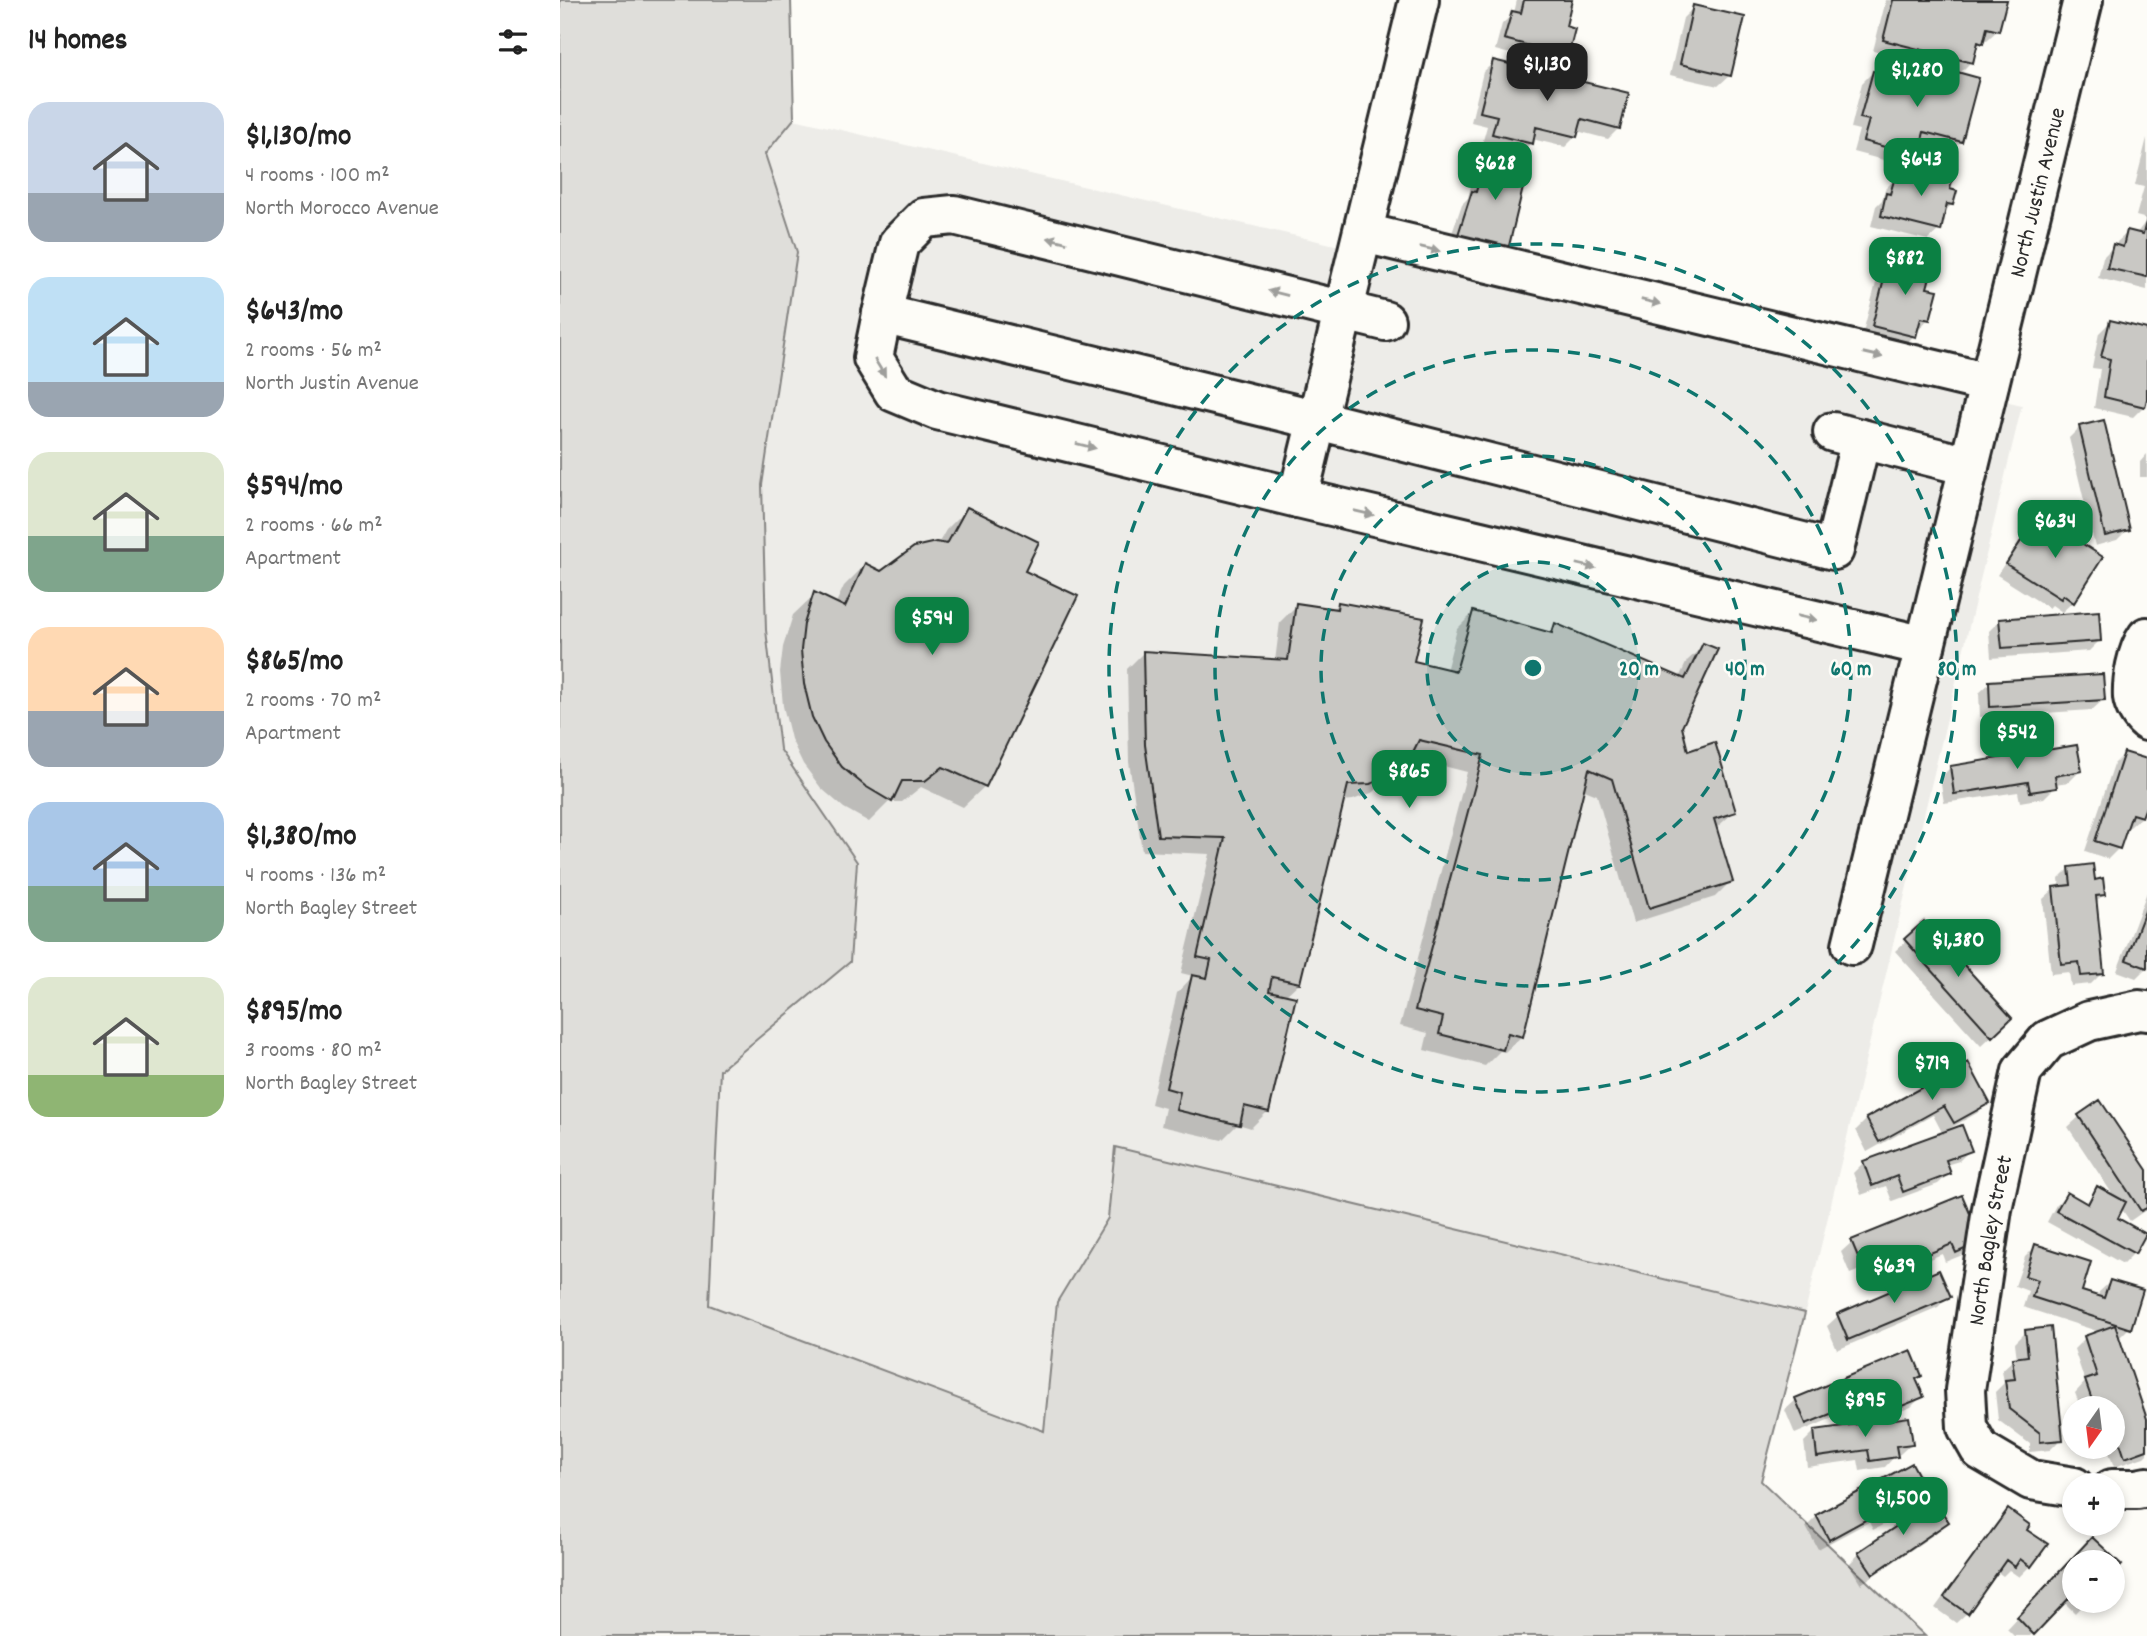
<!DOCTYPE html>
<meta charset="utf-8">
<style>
:root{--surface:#fff;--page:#f6f6f6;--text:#222;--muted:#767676;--accent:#0b8043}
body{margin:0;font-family:Dekko,sans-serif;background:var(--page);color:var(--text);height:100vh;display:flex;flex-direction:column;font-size:26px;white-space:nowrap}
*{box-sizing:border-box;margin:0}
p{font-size:23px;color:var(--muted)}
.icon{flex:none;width:38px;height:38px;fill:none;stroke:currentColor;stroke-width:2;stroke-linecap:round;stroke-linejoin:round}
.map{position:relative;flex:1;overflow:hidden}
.side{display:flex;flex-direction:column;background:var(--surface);width:560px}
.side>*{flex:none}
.needle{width:46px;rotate:194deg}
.fabs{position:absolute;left:1502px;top:1396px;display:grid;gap:14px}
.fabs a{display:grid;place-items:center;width:63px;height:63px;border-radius:50%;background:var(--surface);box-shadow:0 4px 10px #0003;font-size:35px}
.price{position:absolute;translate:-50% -60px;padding:0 16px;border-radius:14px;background:var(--accent);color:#fff;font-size:23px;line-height:46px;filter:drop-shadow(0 2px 4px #0008)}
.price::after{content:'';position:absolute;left:50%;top:42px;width:21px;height:16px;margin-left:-10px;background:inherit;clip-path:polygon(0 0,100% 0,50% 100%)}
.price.current{background:#222;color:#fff}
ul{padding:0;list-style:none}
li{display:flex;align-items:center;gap:21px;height:175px;padding:0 28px}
li span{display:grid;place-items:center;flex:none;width:196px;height:140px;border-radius:21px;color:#555}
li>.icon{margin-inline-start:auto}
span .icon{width:84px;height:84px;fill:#fffc;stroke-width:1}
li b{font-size:30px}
h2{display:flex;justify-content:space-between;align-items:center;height:84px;padding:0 28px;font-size:30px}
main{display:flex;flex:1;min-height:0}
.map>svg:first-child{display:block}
.built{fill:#edece8}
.green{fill:#dfdeda;stroke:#858482;stroke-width:2}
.shadow{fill:#0003}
.building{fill:#c9c8c4;stroke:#2b2b2b;stroke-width:2}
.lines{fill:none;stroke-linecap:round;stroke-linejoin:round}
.minor-casing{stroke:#2b2b2b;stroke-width:44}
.minor{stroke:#fdfcf7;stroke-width:38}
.oneway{fill:#9e9e9b}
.ring{fill:none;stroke:#0f766e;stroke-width:3.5;stroke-dasharray:12 9}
.labels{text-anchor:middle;stroke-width:5;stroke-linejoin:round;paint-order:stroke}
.street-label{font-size:23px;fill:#2b2b2b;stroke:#fdfcf7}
.centre{fill:#0f766e;stroke:#fdfcf7;stroke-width:3.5}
.ring-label{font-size:21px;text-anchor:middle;font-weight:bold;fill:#0f766e;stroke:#fdfcf7;stroke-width:5;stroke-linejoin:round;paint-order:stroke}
</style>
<main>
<section class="side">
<h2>14 homes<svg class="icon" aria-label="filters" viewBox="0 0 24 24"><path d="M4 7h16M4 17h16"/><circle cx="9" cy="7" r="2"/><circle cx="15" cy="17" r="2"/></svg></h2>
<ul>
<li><span style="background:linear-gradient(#c9d6e8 65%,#9aa5b1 0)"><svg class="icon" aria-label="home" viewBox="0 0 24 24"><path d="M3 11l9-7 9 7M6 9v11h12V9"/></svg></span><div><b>$1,130/mo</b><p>4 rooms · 100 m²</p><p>North Morocco Avenue</p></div></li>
<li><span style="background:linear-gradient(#bfe0f5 75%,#9aa5b1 0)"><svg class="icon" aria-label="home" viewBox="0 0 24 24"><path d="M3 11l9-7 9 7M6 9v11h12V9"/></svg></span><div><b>$643/mo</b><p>2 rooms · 56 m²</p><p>North Justin Avenue</p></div></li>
<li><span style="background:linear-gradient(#dfe7d0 60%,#7fa58c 0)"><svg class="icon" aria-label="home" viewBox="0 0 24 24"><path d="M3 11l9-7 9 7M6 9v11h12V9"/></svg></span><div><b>$594/mo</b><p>2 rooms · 66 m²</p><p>Apartment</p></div></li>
<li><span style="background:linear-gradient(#ffd9b3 60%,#9aa5b1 0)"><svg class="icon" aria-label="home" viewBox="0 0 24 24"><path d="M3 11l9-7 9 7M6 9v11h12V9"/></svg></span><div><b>$865/mo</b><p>2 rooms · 70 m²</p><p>Apartment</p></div></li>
<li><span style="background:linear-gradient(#a9c7e8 60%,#7fa58c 0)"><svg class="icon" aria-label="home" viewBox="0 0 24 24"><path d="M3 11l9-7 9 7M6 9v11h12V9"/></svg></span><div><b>$1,380/mo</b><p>4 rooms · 136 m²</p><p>North Bagley Street</p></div></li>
<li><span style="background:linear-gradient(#dfe7d0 70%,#8fb573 0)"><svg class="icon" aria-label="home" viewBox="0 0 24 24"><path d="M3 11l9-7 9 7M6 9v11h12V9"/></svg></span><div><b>$895/mo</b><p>3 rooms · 80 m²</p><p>North Bagley Street</p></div></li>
</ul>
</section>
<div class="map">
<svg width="1587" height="1636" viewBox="0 0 1587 1636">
<rect width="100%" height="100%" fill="#fdfcf7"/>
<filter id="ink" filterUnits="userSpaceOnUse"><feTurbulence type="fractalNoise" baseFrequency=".0143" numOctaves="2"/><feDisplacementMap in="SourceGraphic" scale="14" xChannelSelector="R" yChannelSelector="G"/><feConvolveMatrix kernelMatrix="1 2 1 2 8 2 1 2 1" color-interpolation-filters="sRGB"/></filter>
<g filter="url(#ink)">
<path class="built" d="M 234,119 L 1462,405 L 1245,1313 L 556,1147 L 549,1218 L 497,1302 L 485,1431 L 149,1305 L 160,1070 L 290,962 L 296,863 L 220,749 L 206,630 L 202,485 L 237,252 L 205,153 Z"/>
<path class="green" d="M 0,0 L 231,0 L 234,119 L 205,154 L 237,252 L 202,485 L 206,630 L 220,749 L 297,862 L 290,962 L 160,1070 L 149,1305 L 484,1431 L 497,1302 L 548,1218 L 555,1147 L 1245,1313 L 1201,1481 L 1365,1636 L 0,1636 Z"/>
<path class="shadow" d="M 957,0 L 1011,0 L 1004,27 L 1007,56 L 996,66 L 935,50 L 942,24 L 954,13 Z
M 1326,0 L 1445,0 L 1438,30 L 1427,40 L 1423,39 L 1414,50 L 1411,62 L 1399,74 L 1401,141 L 1390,152 L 1360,144 L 1357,155 L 1346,166 L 1293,152 L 1299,130 L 1291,128 L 1302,83 L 1313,72 L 1367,86 L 1368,80 L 1380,68 L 1313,51 Z
M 1134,7 L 1169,76 L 1158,86 L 1110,75 L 1123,18 Z
M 934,62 L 1059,128 L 1048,139 L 1017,131 L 1016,136 L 1005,147 L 972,139 L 971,143 L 960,154 L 922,144 L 927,126 L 911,122 L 923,72 Z
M 1587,138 L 1587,219 L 1576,216 L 1584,187 L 1575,185 Z
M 926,154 L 967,164 L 887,248 L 902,204 L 908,198 L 916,165 Z
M 1361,166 L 1388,191 L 1392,204 L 1383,213 L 1379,230 L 1368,240 L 1311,226 L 1316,206 L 1322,200 L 1325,189 L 1335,179 L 1349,182 L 1350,177 Z
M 1587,220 L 1587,290 L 1538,278 L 1543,257 L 1554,246 L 1556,247 L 1557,242 L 1568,232 L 1576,234 Z
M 1331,257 L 1365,289 L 1368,319 L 1344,347 L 1302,336 L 1320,268 Z
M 1550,322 L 1587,330 L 1587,395 L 1584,406 L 1573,417 L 1534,408 L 1540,369 L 1532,368 L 1539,333 Z
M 1520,427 L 1568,529 L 1557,540 L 1535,546 L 1509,438 Z
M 1587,454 L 1587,477 L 1580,477 L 1580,462 Z
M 407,509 L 462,572 L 425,786 L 403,807 L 361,787 L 342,802 L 329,802 L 309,822 L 284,808 L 261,788 L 243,764 L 231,739 L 223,706 L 220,672 L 223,647 L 233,615 L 255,594 L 275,605 L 284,586 L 305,565 L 321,573 L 378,544 L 386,530 Z
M 1478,517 L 1513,602 L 1502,612 L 1492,605 L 1489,608 L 1437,575 L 1468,528 Z
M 778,604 L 852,663 L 886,671 L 897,629 L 913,613 L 987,634 L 995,625 L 1119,678 L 1127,661 L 1144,645 L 1120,727 L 1127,753 L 1174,812 L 1155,829 L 1171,881 L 1155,897 L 1073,923 L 1037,795 L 1022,789 L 962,1036 L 945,1052 L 940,1051 L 925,1066 L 864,1050 L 868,1033 L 840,1026 L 907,772 L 848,757 L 814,792 L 793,800 L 782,801 L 739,983 L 725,996 L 708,1111 L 691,1128 L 678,1124 L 662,1140 L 601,1126 L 605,1108 L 591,1104 L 617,993 L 633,976 L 621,973 L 650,854 L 582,851 L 569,762 L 567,669 L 583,653 L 715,661 L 720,622 L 737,605 L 771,610 Z
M 1440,620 L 1540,640 L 1529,651 L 1431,658 L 1429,631 Z
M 1430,683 L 1543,700 L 1532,710 L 1420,717 L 1419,693 Z
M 1564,754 L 1587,761 L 1587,799 L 1581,817 L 1570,827 L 1566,826 L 1559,848 L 1548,859 L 1525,851 L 1554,764 Z
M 1391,767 L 1520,771 L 1509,782 L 1495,784 L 1495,787 L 1484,798 L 1460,802 L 1458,792 L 1384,803 L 1380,778 Z
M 1510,868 L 1534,882 L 1543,895 L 1535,903 L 1542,973 L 1531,984 L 1511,986 L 1509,972 L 1491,974 L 1483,899 L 1494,889 L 1500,888 L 1499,879 Z
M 1587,892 L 1587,967 L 1576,978 L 1557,971 Z
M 1364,924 L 1439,1029 L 1421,1046 L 1335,951 Z
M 1407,1064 L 1428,1102 L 1417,1113 L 1385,1131 L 1410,1150 L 1399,1161 L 1386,1165 L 1389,1174 L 1378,1184 L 1332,1201 L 1326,1186 L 1301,1195 L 1293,1173 L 1304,1162 L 1383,1134 L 1373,1115 L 1307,1152 L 1296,1130 L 1307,1119 Z
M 1540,1103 L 1587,1173 L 1587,1209 L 1570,1221 L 1561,1208 L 1555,1219 L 1574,1253 L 1563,1264 L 1487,1222 L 1496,1205 L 1507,1194 L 1525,1204 L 1538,1189 L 1555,1198 L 1508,1127 L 1519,1117 Z
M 1292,1242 L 1416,1243 L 1405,1254 L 1385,1262 L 1382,1254 L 1340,1271 L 1334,1256 L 1290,1274 L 1281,1252 Z
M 1476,1246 L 1519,1292 L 1538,1298 L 1539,1292 L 1550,1282 L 1569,1328 L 1558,1339 L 1587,1424 L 1587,1454 L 1584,1457 L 1554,1467 L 1547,1447 L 1552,1447 L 1552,1409 L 1521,1409 L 1515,1393 L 1525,1382 L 1514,1349 L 1525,1338 L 1540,1332 L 1463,1307 L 1468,1291 L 1455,1286 L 1465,1257 Z
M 1378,1272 L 1389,1296 L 1378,1307 L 1277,1350 L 1267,1326 L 1278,1316 Z
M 1466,1332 L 1501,1439 L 1490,1450 L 1470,1452 L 1470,1444 L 1438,1420 L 1435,1392 L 1444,1383 L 1442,1370 L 1453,1360 L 1457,1359 L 1455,1343 Z
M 1350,1352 L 1360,1376 L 1355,1381 L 1362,1396 L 1351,1407 L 1314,1422 L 1351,1444 L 1340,1454 L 1336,1455 L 1325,1467 L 1300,1471 L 1298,1460 L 1247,1467 L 1244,1442 L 1255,1431 L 1303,1425 L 1296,1408 L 1235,1434 L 1225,1410 L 1236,1400 Z
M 1363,1486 L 1352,1497 L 1343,1502 L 1346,1507 L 1336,1518 L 1313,1530 L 1309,1522 L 1258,1549 L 1246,1527 L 1257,1516 Z
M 1448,1511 L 1464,1530 L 1470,1566 L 1459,1577 L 1449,1570 L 1443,1576 L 1436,1571 L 1407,1613 L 1396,1623 L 1375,1608 L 1437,1522 Z
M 1386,1522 L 1376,1533 L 1301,1584 L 1289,1564 L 1299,1554 Z
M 1521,1550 L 1552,1563 L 1514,1563 L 1514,1601 L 1526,1601 L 1515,1613 L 1503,1601 L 1470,1636 L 1454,1636 L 1447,1629 Z"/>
<path class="building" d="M 964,0 L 1012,0 L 1006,26 L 1015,29 L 1008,56 L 944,39 L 952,11 L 961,13 Z
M 1333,0 L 1447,0 L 1439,31 L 1427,28 L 1423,44 L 1418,42 L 1413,63 L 1323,40 Z
M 1133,5 L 1185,17 L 1171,76 L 1120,64 Z
M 933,60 L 1069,93 L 1060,129 L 1022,119 L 1017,137 L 976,127 L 973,144 L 932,134 L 937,116 L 920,112 Z
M 1379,67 L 1419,78 L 1402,142 L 1364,132 L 1358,156 L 1303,141 L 1309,120 L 1300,118 L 1313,71 L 1374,86 Z
M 926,152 L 969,163 L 948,250 L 897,238 L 912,191 L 916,192 Z
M 1360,164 L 1394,173 L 1390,189 L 1397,191 L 1393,205 L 1387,204 L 1381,231 L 1321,216 L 1326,193 L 1330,194 L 1335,177 L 1356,182 Z
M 1587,218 L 1587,277 L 1547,268 L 1553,244 L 1563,247 L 1567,230 L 1583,234 Z
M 1330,256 L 1373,266 L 1367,288 L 1378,290 L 1370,320 L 1361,318 L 1356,337 L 1312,326 Z
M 1550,320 L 1587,329 L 1587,399 L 1585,407 L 1544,397 L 1550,359 L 1541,357 Z
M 1544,420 L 1570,530 L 1545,536 L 1519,426 Z
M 407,507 L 479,542 L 465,571 L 518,596 L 426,787 L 383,767 L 365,781 L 342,781 L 332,802 L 305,786 L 282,767 L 264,742 L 252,717 L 244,684 L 241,650 L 244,624 L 254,592 L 285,607 L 305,563 L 321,571 L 354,547 L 376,542 L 387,544 Z
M 1478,515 L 1543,557 L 1514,603 L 1503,595 L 1501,599 L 1446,564 Z
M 778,602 L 864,618 L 854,661 L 896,671 L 913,611 L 992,633 L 995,623 L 1125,679 L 1143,643 L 1158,649 L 1122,727 L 1128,751 L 1155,742 L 1176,812 L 1154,819 L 1173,882 L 1089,908 L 1052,779 L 1029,769 L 963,1037 L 948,1033 L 943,1050 L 879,1034 L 883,1017 L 855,1010 L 923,755 L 859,740 L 849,760 L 832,776 L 810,784 L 788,785 L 740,983 L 712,977 L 709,991 L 736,997 L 709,1112 L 684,1106 L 680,1125 L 616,1110 L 620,1092 L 606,1088 L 632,975 L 647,978 L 651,960 L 637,957 L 665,838 L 598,836 L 585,745 L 583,651 L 728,660 L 736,603 L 777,609 Z
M 1539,611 L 1541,641 L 1442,648 L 1439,619 Z
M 1543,674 L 1545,700 L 1430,707 L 1429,681 Z
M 1517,745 L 1522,771 L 1495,776 L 1497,788 L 1470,792 L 1468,782 L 1394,794 L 1390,766 Z
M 1564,752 L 1587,759 L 1587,804 L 1582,817 L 1572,814 L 1560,849 L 1535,841 Z
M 1533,864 L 1535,880 L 1543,878 L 1545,895 L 1536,896 L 1544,974 L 1521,976 L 1519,962 L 1501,964 L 1493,887 L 1511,885 L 1509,867 Z
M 1587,906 L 1587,968 L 1566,960 Z
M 1364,921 L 1452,1018 L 1432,1037 L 1344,939 Z
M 1408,1062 L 1430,1103 L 1394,1123 L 1384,1106 L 1319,1142 L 1306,1118 Z
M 1540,1100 L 1587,1170 L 1587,1208 L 1581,1211 L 1518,1115 Z
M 1402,1125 L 1412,1151 L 1386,1160 L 1391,1174 L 1343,1192 L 1337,1176 L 1312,1186 L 1303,1161 Z
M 1537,1186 L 1566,1202 L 1558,1218 L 1586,1234 L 1575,1254 L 1496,1211 L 1507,1192 L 1528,1204 Z
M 1402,1195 L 1412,1218 L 1418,1243 L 1396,1253 L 1392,1244 L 1351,1261 L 1345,1246 L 1301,1264 L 1291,1240 Z
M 1475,1244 L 1531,1262 L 1522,1291 L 1544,1298 L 1550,1280 L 1583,1290 L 1571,1329 L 1472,1297 L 1478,1280 L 1465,1276 Z
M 1379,1270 L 1391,1297 L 1288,1340 L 1277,1314 Z
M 1555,1325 L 1587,1419 L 1587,1450 L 1565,1458 L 1556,1431 L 1552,1432 L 1552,1409 L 1535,1409 L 1525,1380 L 1537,1376 L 1524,1336 Z
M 1491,1327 L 1503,1440 L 1480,1442 L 1480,1433 L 1449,1409 L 1445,1380 L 1455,1379 L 1452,1358 L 1468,1356 L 1465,1330 Z
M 1351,1350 L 1362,1376 L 1356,1379 L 1364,1397 L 1315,1417 L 1307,1399 L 1246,1424 L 1235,1398 Z
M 1349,1417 L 1353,1444 L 1336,1446 L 1338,1457 L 1310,1461 L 1308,1450 L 1257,1457 L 1254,1430 Z
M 1352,1463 L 1365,1487 L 1343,1498 L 1348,1507 L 1324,1521 L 1320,1512 L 1269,1540 L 1256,1515 Z
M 1374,1501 L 1389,1522 L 1313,1574 L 1298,1552 Z
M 1448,1509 L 1470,1525 L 1467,1530 L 1488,1544 L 1471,1567 L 1460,1559 L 1455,1567 L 1446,1560 L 1408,1614 L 1384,1597 Z
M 1532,1537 L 1562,1565 L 1552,1576 L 1552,1563 L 1514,1563 L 1514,1593 L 1474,1635 L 1457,1617 Z"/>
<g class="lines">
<defs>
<g id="minor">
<path d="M 804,233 L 1429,383"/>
<path d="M 322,314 L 758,420 L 1274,550 L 1301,439"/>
<path d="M 825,321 L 394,215 L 364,218 L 339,243 L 322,314 L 313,358 L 334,392 L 377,410 L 738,498 L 1365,646"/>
<path d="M 1273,432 L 1409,466"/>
<path d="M 738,498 L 859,0"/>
<path d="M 1587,637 C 1577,651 1572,680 1573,697 C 1574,705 1581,716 1587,721"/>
<path id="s1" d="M 1292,945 L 1523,0"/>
<path id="s2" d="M 1514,1487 L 1471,1480 L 1420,1450 L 1407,1427 L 1405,1390 L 1432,1209 L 1462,1071 L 1488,1040 L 1529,1021 L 1579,1010 L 1587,1011"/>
<path d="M 1552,1489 L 1577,1489 L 1587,1487"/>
</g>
</defs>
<use href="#minor" class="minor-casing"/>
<use href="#minor" class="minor"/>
</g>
<defs><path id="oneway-solid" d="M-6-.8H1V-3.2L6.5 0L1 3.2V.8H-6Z" transform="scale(1.75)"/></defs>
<g class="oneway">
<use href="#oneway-solid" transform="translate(497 240) rotate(-166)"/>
<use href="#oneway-solid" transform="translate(870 249) rotate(13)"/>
<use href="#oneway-solid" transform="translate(718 293) rotate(-166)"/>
<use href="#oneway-solid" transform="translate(1091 302) rotate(13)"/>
<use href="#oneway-solid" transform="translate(1313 355) rotate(13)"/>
<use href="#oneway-solid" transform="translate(320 368) rotate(58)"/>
<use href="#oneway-solid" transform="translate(526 446) rotate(14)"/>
<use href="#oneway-solid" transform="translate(804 513) rotate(13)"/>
<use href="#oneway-solid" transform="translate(1026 566) rotate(13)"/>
<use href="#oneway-solid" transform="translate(1247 618) rotate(13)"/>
</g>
</g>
<circle cx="973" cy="668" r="106" fill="#0f766e" fill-opacity=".12"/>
<g class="ring">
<circle cx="973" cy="668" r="106"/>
<circle cx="973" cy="668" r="212"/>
<circle cx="973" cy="668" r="318"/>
<circle cx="973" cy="668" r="424"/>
</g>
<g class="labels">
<g class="street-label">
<text dy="8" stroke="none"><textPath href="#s1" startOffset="775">North Justin Avenue</textPath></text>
<text dy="8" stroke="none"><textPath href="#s2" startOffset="318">North Bagley Street</textPath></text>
</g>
</g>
<circle cx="973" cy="668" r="10" class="centre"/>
<g class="ring-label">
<text x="1079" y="675">20 m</text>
<text x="1185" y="675">40 m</text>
<text x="1291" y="675">60 m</text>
<text x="1397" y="675">80 m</text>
</g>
</svg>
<div class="fabs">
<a><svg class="needle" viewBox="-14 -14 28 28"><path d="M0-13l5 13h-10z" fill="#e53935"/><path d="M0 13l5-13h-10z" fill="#767676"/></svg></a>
<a>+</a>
<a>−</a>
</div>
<b class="price current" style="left:987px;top:103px">$1,130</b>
<b class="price" style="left:1357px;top:109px">$1,280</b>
<b class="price" style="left:1361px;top:198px">$643</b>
<b class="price" style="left:935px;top:202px">$628</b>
<b class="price" style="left:1345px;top:297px">$882</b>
<b class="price" style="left:1495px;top:560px">$634</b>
<b class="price" style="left:372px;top:657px">$594</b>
<b class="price" style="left:1457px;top:771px">$542</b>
<b class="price" style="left:849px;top:810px">$865</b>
<b class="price" style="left:1398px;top:979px">$1,380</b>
<b class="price" style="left:1372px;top:1102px">$719</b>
<b class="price" style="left:1334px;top:1305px">$639</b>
<b class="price" style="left:1305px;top:1439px">$895</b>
<b class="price" style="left:1343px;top:1537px">$1,500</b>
</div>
</main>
